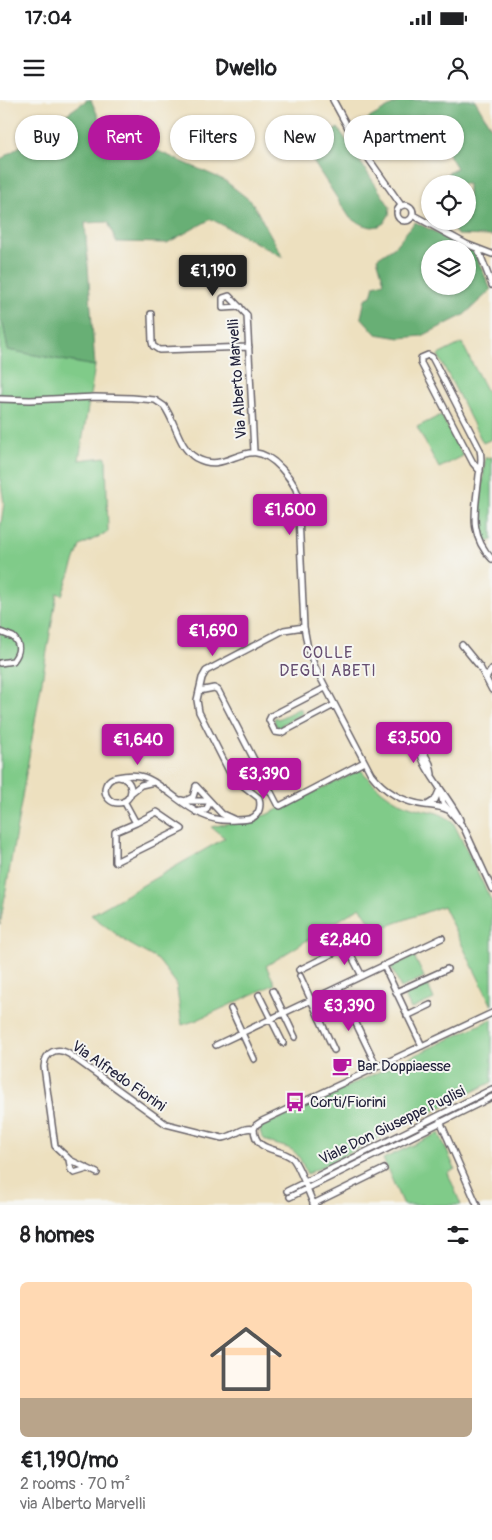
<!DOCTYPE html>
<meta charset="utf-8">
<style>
:root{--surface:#fff;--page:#f2f2f2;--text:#202124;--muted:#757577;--accent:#b5179e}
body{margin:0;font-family:Pangolin,sans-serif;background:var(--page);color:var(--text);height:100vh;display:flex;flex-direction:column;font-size:19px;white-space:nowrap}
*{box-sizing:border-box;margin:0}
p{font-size:16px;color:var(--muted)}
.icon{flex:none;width:28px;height:28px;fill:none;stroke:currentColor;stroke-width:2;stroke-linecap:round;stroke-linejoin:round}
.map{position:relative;height:1105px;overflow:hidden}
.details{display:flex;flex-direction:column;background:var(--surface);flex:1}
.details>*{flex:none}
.banner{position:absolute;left:15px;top:15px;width:462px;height:45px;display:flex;gap:10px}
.fabs{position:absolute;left:421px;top:75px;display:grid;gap:10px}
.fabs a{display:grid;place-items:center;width:55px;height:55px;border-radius:50%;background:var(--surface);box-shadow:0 1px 4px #0004;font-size:25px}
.price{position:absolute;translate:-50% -42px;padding:0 11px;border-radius:5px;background:var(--accent);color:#fff;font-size:16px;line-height:32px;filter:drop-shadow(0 1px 2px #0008)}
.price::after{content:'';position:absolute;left:50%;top:30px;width:15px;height:11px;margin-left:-8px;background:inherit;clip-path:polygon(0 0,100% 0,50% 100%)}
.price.selected{background:#222;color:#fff}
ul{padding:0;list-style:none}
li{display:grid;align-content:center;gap:10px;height:265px;padding:0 20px}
li span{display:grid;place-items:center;height:155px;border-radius:8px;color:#555}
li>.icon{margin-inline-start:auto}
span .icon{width:90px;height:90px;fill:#fffc;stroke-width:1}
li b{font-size:21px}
h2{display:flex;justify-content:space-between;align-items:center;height:60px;padding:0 20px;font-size:21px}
.tag{padding:0 18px;border-radius:22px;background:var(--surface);box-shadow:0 1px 4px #0004;font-size:18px;line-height:45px}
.tag.selected{background:var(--accent);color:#fff}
.status{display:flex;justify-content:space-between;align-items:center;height:35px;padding:0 25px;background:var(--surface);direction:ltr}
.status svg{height:14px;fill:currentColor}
header{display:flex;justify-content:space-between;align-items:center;height:65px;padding:0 20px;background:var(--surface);font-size:22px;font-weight:700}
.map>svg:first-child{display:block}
.green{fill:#80cb89;stroke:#517662}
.forest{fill:#68af75;stroke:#456858;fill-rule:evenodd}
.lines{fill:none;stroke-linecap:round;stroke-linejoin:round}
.street-casing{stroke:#696469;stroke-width:8}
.street{stroke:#fff;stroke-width:5}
.labels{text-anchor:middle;stroke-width:4;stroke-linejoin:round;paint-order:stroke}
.street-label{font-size:15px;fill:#22223b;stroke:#f6f6f2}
.poi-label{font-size:15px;fill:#22223b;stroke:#f6f6f2;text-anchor:start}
.neighbourhood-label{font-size:16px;letter-spacing:1px;fill:#664e70;stroke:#f6f6f2}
</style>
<div class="status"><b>17:04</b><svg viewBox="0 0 49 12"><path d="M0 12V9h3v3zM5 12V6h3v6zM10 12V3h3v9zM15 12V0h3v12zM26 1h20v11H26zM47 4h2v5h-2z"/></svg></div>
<header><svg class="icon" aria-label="menu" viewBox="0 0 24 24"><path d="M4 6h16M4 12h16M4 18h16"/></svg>Dwello<svg class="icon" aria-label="person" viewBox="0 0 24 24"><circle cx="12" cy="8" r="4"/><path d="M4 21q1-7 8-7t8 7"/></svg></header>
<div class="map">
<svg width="492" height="1105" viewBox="0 0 492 1105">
<rect width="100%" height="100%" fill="#f6f6f2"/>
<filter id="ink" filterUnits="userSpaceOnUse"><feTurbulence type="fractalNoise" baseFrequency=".02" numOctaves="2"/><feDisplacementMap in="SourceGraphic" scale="10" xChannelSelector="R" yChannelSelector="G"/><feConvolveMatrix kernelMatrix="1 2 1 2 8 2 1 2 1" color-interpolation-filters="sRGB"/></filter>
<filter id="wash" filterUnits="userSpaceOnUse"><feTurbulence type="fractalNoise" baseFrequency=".0096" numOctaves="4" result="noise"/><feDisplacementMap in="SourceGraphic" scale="20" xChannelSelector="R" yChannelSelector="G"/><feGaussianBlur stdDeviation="1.12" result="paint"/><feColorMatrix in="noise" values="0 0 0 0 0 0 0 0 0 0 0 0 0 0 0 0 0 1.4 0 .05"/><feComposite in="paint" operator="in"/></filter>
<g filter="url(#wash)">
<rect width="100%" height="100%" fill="#ede0bf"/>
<path class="green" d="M 0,220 L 3,223 L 8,250 L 95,266 L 79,360 L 106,357 L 108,432 L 80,446 L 62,495 L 57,493 L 0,825 L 0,430 L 4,403 L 0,378 Z
M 462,243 L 492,302 L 492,339 L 483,343 L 438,255 Z
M 441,315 L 463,356 L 439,368 L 417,327 Z
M 492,357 L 492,440 L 486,443 L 481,433 L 479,422 L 485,358 Z
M 300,608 L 303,613 L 281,625 L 282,629 L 277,628 L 274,621 L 275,617 L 278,619 Z
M 361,670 C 375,686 390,701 412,707 C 430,713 436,709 453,722 L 492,802 L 492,906 L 443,806 L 376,830 L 360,807 L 266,866 L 275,884 L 197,920 L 182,925 L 176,883 L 158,860 L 128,843 L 91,815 L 225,738 L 211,727 L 266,715 Z
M 414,856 L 424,877 L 401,888 L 391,867 Z
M 426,881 L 434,899 L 411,909 L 403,892 Z
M 492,919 L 492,982 L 307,1074 C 303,1066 300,1055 292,1050 C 280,1043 261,1046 260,1029 L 261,1027 Z
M 439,1033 L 455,1069 L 448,1073 L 461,1105 L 403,1105 L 383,1059 Z"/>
<path class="forest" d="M 87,0 L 91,0 L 103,27 L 224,80 L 252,102 L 283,157 L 211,119 L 167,143 L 116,142 L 108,122 L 85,123 L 95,266 L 8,250 L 3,223 L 0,220 L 0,60 Z
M 401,0 L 475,0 L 492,29 L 492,136 L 457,135 L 449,121 L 468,121 L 468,84 L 441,84 L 438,79 L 457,68 L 424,14 L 377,40 L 366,20 Z
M 338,28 L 390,107 L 389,115 L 384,123 L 379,126 L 372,127 L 363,125 L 350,118 L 305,49 Z
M 415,122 L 474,151 L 491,190 L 464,215 L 422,236 L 400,238 L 376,234 L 361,217 L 365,199 L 371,196 L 374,185 L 384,182 L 377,158 L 395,146 ZM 430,149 L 468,149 L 468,186 L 430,186 Z"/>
</g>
<g filter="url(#ink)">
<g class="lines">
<defs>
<path id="street" d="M 333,0 L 352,35 L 401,105
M397 113a8 8 0 1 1 16 0a8 8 0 1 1-16 0Z
M 413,115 L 466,144 L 492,154
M 478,149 L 492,185
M 240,207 L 223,208 L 223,198 L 229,196 L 247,215 L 254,352
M 151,214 L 152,242 L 153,246 L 159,250 L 249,247
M 0,299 L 30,300 L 95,297 L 132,298 L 155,300 L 164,306 C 176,322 178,347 196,358 C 231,377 245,330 281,368 C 288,376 294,383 298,394 L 304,527 L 308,549 L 315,567 L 371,674 C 385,692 402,702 425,705 C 433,706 440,706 448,710
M 480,371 L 473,363 L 421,263 L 421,258 L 428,255 L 432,257 L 480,350 C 482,359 481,366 479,375 C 476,407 467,434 492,459
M 0,532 L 13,537 C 21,545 20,552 13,561 L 0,563
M 462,545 L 480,567 L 492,590
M 486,578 L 492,569
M 325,588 L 271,616 L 269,620 L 275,632 L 281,633 L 334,605
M 199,591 L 214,588 L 218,590 L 277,704 L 280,706 L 364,662
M 416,638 L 430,664 L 432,674
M 421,650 C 417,662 454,704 460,720
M 117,677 C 126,675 135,674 144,677 C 153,680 160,686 167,691 C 190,708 206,723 236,720 C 241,720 247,720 252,718 C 260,714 261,705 259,698 L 232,677 L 199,612 L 197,600 L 202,578 L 206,571 L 284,530 L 304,527
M105 690a13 13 0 1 1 26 0a13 13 0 1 1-26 0Z
M 196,686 L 222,714 L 233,719
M 439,686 L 443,703 L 464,728 L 492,789
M 131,693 L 141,685 L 154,682
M 181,700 L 185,701 L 193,697 L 196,687
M 124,701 L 136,723 L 157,712 L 182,729 L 115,762 L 115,732 L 136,723
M 186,701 L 208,701
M 427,705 L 435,700 L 439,691
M 196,712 L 206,710 L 210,702
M 347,847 L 362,876
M 384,866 L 422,946
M 299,870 L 366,837 L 369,835 L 368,833 C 361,831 348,839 347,847
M 300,876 L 334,950
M 339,888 L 377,967
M 273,891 L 295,937
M 396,892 L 447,869
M 259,895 L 283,943
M 231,909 L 254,959
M 407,916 L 430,905
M 216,945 L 442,838
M 440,1021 L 477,1105
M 254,1029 L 256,1025 L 262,1021 L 492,913
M 254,1029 C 255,1053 279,1047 292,1058 C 299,1064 309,1095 314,1105
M 69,1060 L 71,1070 L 74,1073 L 87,1069
M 97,1073 L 70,1060 L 55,1046 L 44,967 C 45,951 57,947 69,954 L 166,1024 L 222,1038 C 235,1037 241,1026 254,1029
M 287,1091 L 492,989
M 290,1097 L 492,997
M 313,1104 L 384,1069"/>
</defs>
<use href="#street" class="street-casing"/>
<use href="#street" class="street"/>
</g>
</g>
<defs>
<symbol id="cafe-bare" viewBox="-9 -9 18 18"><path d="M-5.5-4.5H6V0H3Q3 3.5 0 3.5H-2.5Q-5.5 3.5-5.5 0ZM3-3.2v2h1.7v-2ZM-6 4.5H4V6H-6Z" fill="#b5179e" stroke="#f6f6f2" stroke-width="2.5" paint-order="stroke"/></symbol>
<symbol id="bus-bare" viewBox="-9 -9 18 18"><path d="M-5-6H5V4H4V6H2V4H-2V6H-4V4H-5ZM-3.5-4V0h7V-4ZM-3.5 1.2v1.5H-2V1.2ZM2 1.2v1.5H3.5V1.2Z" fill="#b5179e" stroke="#f6f6f2" stroke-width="2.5" paint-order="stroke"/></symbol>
</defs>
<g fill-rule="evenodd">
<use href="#cafe-bare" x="328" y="952" width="28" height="28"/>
<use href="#bus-bare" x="281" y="988" width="28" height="28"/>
</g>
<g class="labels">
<g class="street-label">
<text transform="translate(237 279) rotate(-94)" y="5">Via Alberto Marvelli</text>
<text transform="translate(119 976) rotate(35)" y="5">Via Alfredo Fiorini</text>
<text transform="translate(392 1025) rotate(-26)" y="5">Viale Don Giuseppe Puglisi</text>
</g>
<g class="poi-label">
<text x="357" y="971">Bar Doppiaesse</text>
<text x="310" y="1007">Corti/Fiorini</text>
</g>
<g class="neighbourhood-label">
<text x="328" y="558">COLLE<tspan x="328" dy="18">DEGLI ABETI</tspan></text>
</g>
</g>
</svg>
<div class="fabs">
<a><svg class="icon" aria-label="locate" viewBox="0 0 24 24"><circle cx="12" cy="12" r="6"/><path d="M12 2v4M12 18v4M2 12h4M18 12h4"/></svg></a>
<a><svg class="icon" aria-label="layers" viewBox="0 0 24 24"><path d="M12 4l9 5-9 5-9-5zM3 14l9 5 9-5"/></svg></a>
</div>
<b class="price selected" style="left:213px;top:197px">€1,190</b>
<b class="price" style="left:290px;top:436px">€1,600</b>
<b class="price" style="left:213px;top:557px">€1,690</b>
<b class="price" style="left:414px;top:664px">€3,500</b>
<b class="price" style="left:138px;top:666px">€1,640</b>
<b class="price" style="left:264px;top:700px">€3,390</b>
<b class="price" style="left:345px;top:866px">€2,840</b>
<b class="price" style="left:349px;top:932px">€3,390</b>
<div class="banner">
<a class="tag">Buy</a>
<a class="tag selected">Rent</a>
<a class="tag">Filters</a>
<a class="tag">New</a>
<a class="tag">Apartment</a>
</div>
</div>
<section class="details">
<h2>8 homes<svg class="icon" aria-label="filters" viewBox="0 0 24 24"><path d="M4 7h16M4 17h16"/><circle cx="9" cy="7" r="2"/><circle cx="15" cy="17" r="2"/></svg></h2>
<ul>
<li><span style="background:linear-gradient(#ffd9b3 75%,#b9a48a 0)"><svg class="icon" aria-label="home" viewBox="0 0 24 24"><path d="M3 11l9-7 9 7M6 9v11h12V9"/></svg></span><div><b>€1,190/mo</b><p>2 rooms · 70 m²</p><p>via Alberto Marvelli</p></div></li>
</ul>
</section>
